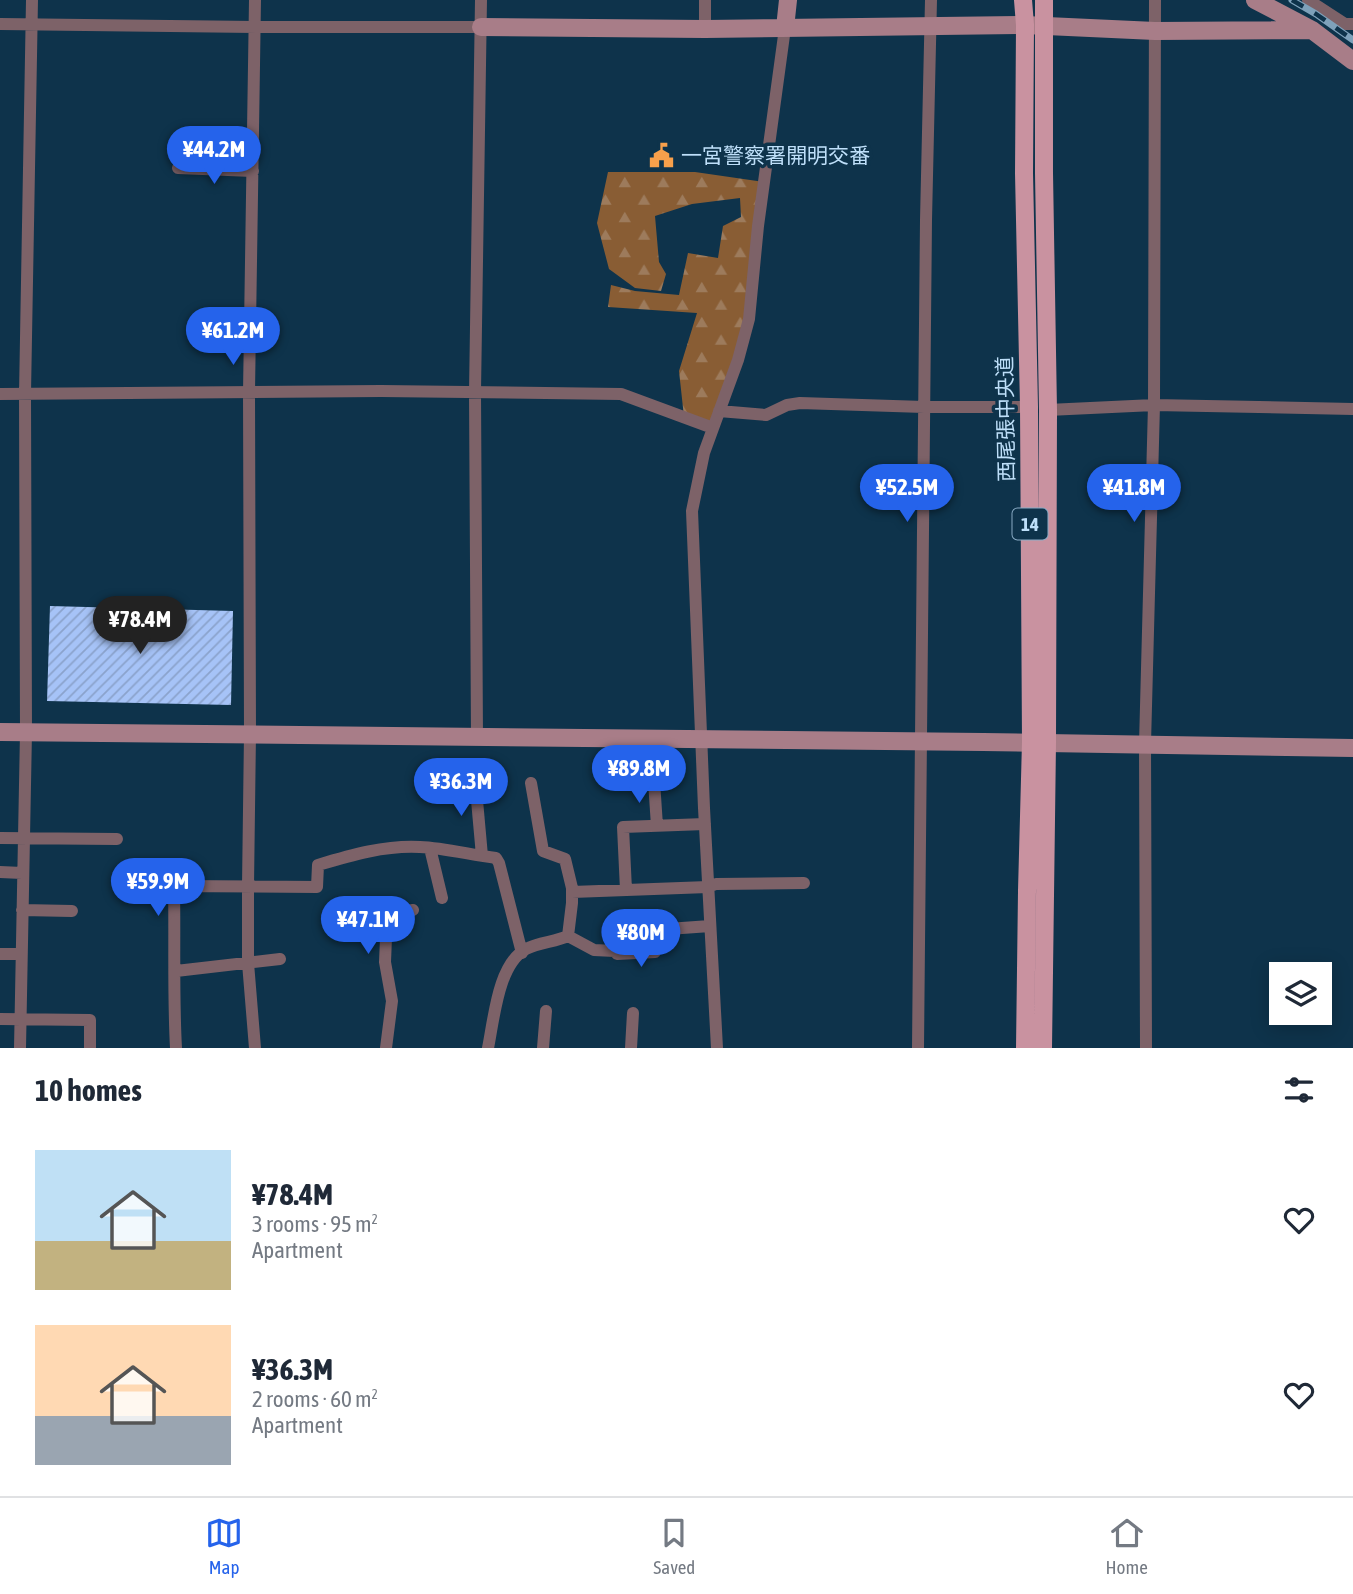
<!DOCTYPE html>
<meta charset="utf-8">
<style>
:root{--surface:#fff;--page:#f6f6f7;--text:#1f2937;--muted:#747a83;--line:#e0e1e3;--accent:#2563eb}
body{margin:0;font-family:"Asap Condensed","Noto Sans JP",sans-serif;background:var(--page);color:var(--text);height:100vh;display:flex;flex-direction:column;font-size:26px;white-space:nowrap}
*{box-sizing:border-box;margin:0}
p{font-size:23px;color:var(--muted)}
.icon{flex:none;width:38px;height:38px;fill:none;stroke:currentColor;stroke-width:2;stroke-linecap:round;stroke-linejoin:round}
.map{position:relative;height:1048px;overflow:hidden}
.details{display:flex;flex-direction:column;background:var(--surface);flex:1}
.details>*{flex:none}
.tools{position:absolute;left:1269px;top:962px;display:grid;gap:14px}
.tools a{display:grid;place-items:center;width:63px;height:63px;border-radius:0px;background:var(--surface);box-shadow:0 4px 18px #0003;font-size:35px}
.price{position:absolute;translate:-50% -60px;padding:0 16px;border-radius:24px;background:var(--accent);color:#fff;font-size:23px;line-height:46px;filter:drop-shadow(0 2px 4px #0008)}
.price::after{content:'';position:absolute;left:50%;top:42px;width:21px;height:16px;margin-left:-10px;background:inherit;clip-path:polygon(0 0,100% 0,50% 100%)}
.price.selected{background:#222;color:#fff}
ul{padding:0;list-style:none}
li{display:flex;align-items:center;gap:21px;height:175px;padding:0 35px}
li span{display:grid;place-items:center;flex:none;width:196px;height:140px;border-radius:0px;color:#555}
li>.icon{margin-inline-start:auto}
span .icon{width:84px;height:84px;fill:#fffc;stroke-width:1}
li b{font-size:30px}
h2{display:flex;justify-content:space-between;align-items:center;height:84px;padding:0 35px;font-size:30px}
.dock{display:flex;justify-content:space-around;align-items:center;height:98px;border-top:2px solid var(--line);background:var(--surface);font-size:19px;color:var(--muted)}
.dock a{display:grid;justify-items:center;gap:4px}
.dock .selected{color:var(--accent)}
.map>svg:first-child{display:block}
.forest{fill:url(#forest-firs)}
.building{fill:url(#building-hatch)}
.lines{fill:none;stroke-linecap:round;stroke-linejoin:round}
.street{stroke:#7d6268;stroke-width:12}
.secondary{stroke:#a87d88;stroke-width:18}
.primary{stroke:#c992a0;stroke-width:18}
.rail-casing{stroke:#7ea1ba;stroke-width:7}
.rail{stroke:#0e334b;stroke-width:4.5;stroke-dasharray:13;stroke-linecap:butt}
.labels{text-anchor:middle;stroke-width:7;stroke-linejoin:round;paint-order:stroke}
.shield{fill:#0e334b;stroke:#89abc5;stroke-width:2}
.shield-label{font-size:19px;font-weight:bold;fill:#bedff9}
.poi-label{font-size:21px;fill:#bedff9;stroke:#0e334b;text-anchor:start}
.street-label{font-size:21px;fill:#bedff9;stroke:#0e334b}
</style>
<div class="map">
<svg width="1353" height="1048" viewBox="0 0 1353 1048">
<defs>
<pattern id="forest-firs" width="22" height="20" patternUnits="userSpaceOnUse" patternTransform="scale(1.75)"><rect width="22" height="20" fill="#895d34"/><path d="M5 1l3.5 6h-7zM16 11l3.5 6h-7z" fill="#9d7b5c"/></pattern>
<pattern id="building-hatch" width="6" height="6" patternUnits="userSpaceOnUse" patternTransform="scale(1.75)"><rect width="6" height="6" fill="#a6c3f7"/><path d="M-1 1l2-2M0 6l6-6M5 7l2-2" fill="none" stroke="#8ba3cc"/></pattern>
</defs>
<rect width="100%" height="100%" fill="#0e334b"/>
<path class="forest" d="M 608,172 L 695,172 L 764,182 L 749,319 L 713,428 L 684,417 L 679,371 L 697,313 L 608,307 L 611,285 L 635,291 L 679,295 L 688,253 L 718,258 L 723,226 L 741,217 L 740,198 L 692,204 L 655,216 L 659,262 L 666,274 L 661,291 L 635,288 L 609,269 L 597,223 Z"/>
<path class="building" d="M 50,606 L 233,611 L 231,705 L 47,701 Z"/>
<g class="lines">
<path class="street" d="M 255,0 L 249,392 L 250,733 L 248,886 L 248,963 L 255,1048
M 1308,0 L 1345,24 L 1353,24
M 0,24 L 255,27 L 481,27
M 705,29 L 705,0
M 178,168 L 253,171
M 0,394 L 381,391 L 621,394 L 713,428
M 1048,410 L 1154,405 L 1353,409
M 719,411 L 766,415 L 787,405 L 800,403 L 924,407 L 1029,407
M 477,738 L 475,392 L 481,0
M 475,778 L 482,856
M 654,781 L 657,826
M 0,838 L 117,839
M 430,848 L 442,898
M 0,872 L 22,873
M 626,890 L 623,827 L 705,824
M 572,892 L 708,887 L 716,884 L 804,883
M 22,910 L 72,911
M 568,936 L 594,950 L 615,951 L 617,954 L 655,952 L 654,930 L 710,926
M 0,954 L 21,954
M 176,971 L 280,959
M 0,1019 L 90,1020 L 90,1048
M 20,1048 L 26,732 L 25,394 L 32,0
M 176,1048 C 173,994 175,940 174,886 L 317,887 L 318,865 C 351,855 386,845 420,847 C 445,848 471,855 496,858 L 499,863 L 522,953
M 386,1048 L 392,1001 L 385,962 L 387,914 L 413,910
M 488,1048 C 494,1019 498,964 526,949 C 539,942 555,942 568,936 L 572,903 L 572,888 L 565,859 L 543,851 L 531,783
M 543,1048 L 546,1011
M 631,1048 L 633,1013
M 717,1048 L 704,808 L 692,511 L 704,453 L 738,360 L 749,319 L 758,226 L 785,28
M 918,1048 L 926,220 L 931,0
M 1146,1048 L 1145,744 L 1154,405 L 1155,0"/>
<path class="secondary" d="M 1255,0 L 1312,30 L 1353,61
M 481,27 L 705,29 L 1025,25 L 1155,31 L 1312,30
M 785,28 L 788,0
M 0,732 L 983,742 L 1353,748"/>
<path class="primary" d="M 1023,0 L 1025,25 L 1024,173 L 1029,407 L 1031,742 L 1027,891 L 1025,1048
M 1043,1048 L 1047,743 L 1048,410 L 1044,173 L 1044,0"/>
<defs>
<path id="rail" d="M 1292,0 L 1316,14 L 1353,40"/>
</defs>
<use href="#rail" class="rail-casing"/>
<use href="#rail" class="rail"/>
</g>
<defs>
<symbol id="civic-bare" viewBox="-9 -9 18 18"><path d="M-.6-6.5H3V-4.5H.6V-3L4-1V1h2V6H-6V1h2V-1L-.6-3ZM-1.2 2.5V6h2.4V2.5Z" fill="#f8a04b" stroke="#0e334b" stroke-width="2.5" paint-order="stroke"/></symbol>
</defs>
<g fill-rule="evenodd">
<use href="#civic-bare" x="644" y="138" width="35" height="35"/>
</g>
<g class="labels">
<rect class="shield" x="1012.5" y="508.5" width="35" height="31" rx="5"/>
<g class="shield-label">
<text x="1030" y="531">14</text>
</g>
<g class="poi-label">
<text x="681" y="163">一宮警察署開明交番</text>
</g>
<g class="street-label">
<text transform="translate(1006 419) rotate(-91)" y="7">西尾張中央道</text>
</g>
</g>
</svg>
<div class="tools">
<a><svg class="icon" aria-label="layers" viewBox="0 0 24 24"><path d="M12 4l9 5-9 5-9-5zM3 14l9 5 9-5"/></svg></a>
</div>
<b class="price" style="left:214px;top:186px">¥44.2M</b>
<b class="price" style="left:233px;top:367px">¥61.2M</b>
<b class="price" style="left:907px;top:524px">¥52.5M</b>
<b class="price" style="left:1134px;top:524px">¥41.8M</b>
<b class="price selected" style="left:140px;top:656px">¥78.4M</b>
<b class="price" style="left:639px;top:805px">¥89.8M</b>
<b class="price" style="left:461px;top:818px">¥36.3M</b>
<b class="price" style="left:158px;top:918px">¥59.9M</b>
<b class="price" style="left:368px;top:956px">¥47.1M</b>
<b class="price" style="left:641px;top:969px">¥80M</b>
</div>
<section class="details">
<h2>10 homes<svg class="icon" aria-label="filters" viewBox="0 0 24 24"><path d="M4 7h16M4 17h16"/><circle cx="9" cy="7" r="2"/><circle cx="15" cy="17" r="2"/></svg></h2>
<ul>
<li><span style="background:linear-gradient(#bfe0f5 65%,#c2b280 0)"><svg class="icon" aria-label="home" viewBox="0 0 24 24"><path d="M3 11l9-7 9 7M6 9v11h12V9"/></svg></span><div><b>¥78.4M</b><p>3 rooms · 95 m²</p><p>Apartment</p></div><svg class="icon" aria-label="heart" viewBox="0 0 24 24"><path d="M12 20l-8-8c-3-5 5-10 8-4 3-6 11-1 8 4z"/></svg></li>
<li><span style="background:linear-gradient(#ffd9b3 65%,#9aa5b1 0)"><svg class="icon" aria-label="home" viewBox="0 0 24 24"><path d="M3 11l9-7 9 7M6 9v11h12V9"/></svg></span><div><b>¥36.3M</b><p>2 rooms · 60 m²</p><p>Apartment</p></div><svg class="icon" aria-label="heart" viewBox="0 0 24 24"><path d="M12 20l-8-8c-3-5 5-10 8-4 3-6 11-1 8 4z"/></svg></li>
</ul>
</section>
<nav class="dock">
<a class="selected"><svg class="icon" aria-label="map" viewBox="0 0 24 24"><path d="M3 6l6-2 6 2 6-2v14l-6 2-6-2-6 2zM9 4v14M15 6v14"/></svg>Map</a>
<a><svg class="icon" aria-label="saved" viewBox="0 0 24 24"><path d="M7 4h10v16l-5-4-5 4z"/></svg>Saved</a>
<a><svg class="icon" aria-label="home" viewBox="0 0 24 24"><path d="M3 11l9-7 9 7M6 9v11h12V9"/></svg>Home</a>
</nav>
